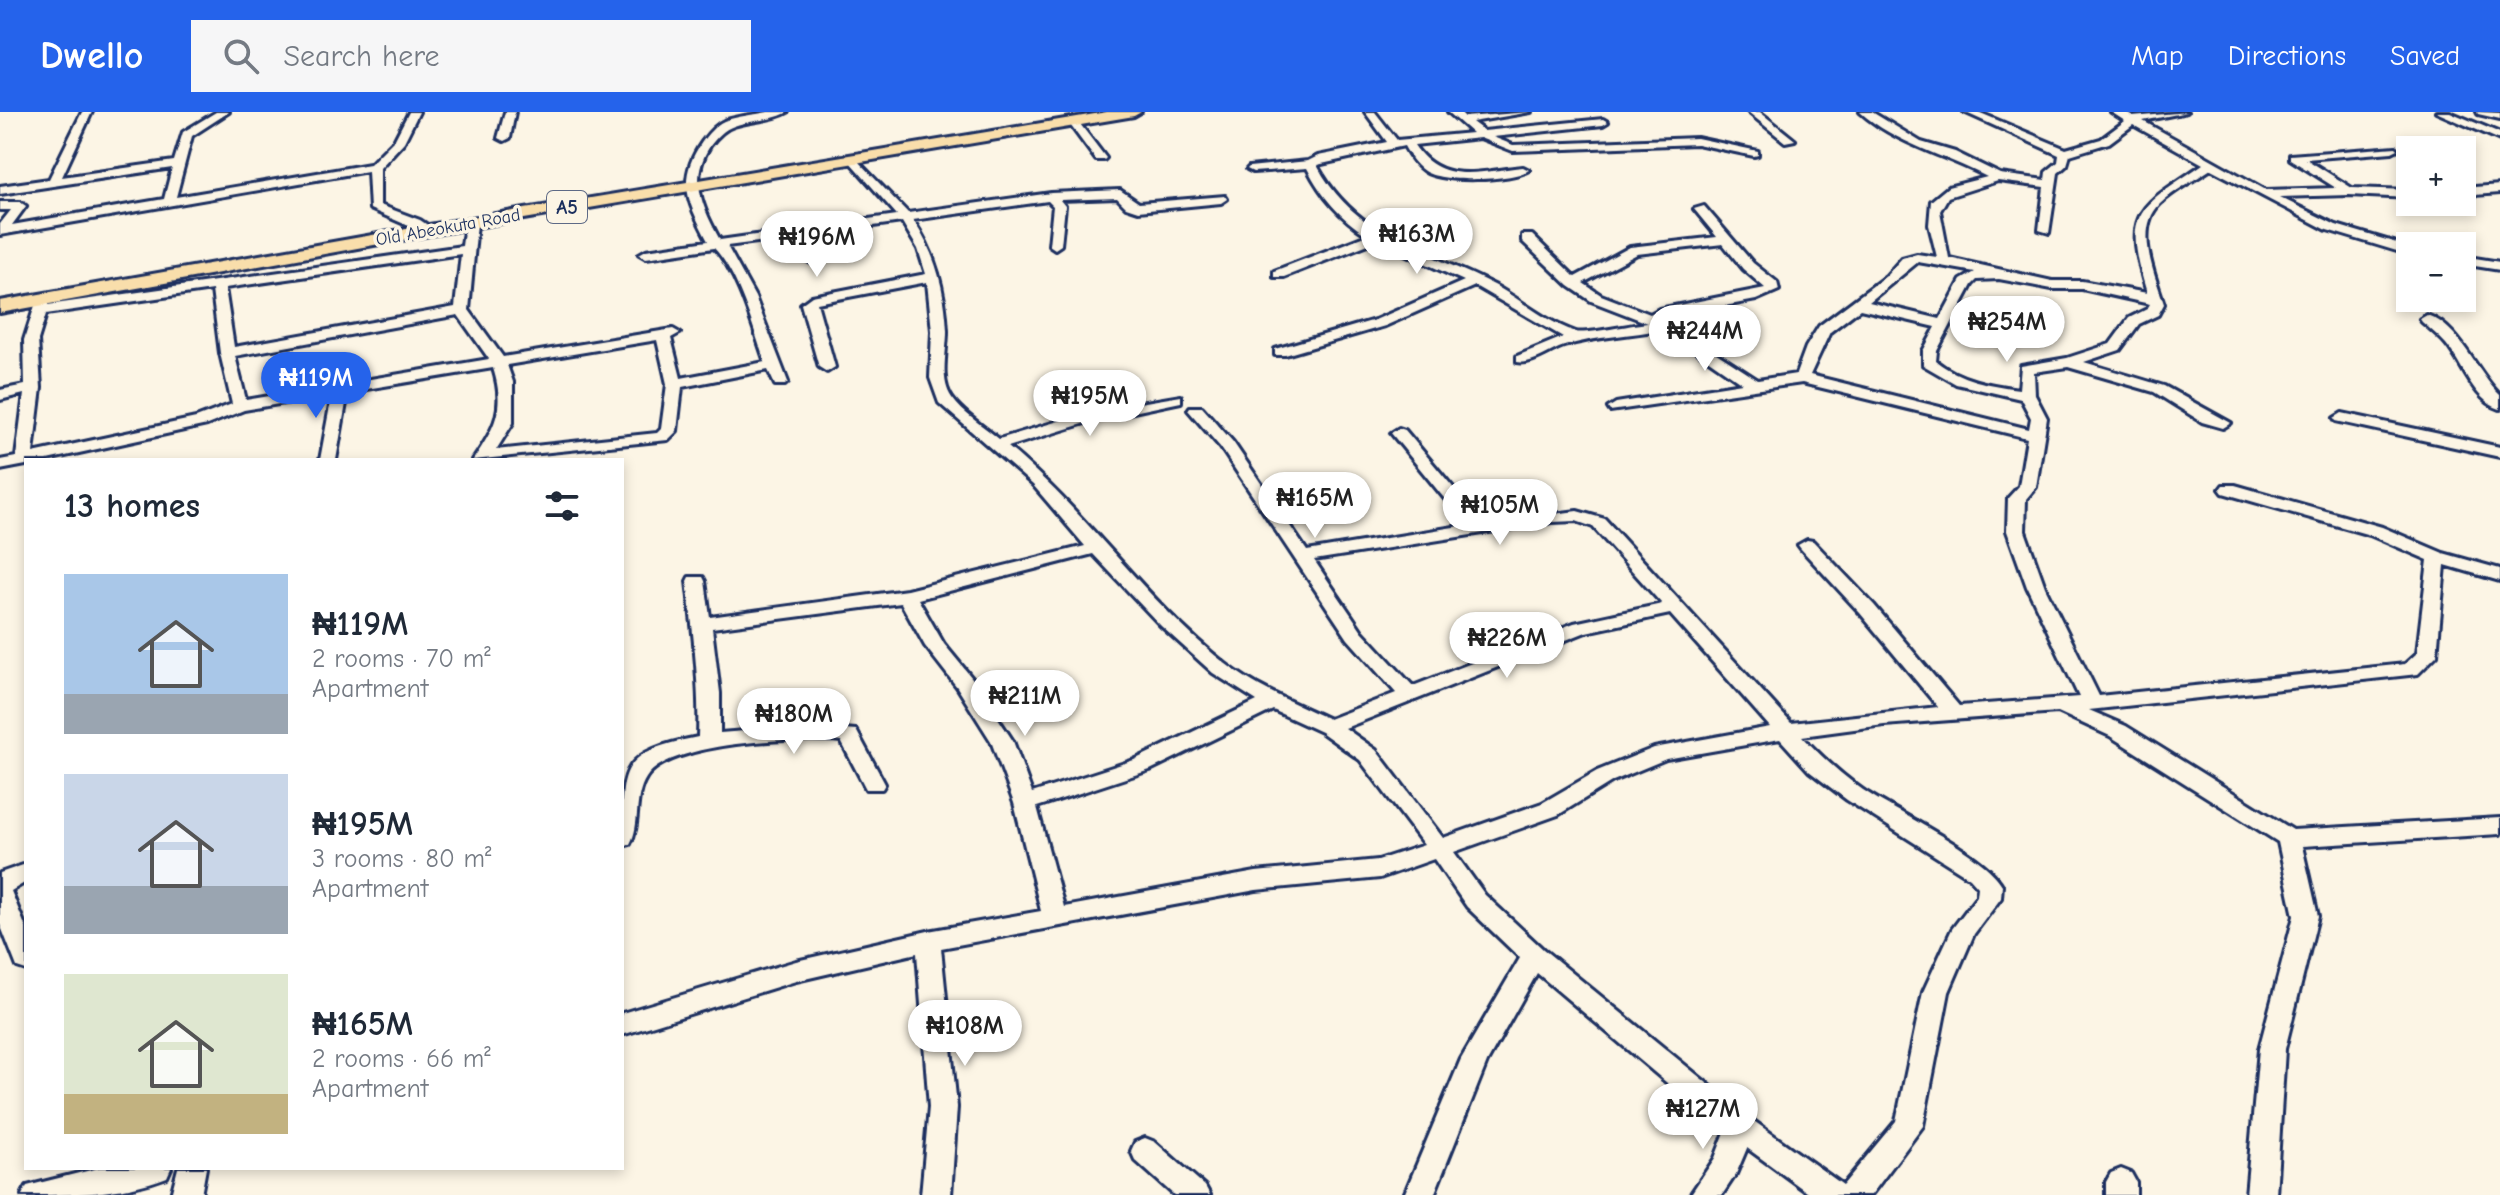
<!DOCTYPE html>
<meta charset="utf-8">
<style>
:root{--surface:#fff;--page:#f6f6f7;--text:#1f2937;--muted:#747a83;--accent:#2563eb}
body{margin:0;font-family:"Comic Neue",sans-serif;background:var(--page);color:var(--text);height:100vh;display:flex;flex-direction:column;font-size:30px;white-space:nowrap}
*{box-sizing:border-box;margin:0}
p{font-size:26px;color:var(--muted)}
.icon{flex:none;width:44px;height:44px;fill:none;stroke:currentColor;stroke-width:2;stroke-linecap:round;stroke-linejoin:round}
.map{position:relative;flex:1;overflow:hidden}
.drawer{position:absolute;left:24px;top:346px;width:600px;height:712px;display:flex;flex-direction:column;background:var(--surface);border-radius:0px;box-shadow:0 4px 12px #0003}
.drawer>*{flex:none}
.controls{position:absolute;left:2396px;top:24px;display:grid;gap:16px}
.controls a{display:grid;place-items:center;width:80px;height:80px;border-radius:0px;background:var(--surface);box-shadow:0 4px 12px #0003;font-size:40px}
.price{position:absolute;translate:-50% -68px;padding:0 18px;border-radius:28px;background:#fff;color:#222;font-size:26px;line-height:52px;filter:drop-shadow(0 2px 4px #0008)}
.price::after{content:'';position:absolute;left:50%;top:48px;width:24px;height:18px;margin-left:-12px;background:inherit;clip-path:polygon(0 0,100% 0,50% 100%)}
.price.current{background:var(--accent);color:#fff}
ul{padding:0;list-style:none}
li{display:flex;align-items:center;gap:24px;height:200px;padding:0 40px}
li span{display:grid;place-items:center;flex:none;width:224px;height:160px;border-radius:0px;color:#555}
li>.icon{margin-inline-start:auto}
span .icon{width:96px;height:96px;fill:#fffc;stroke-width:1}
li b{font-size:34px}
h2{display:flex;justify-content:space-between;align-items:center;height:96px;padding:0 40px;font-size:34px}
header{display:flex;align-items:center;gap:48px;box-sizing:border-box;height:112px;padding:0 40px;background:var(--accent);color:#fff}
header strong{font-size:38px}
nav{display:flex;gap:44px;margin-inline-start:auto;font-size:28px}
.search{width:560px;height:72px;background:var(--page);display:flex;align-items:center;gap:20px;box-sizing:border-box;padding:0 28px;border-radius:0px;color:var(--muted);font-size:30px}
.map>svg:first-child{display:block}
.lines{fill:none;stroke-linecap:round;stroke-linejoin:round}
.minor-casing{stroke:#1b2f5e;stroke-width:6}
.highway-casing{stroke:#1b2f5e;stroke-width:6}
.minor{fill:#fcf5e5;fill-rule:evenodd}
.highway{fill:#f9deab;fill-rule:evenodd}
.labels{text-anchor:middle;stroke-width:7;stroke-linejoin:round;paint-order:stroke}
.far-street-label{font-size:18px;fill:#1b2f5e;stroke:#fcf5e5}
.shield{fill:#fcf5e5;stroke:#5e6a86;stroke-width:2}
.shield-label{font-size:20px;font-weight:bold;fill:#1b2f5e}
</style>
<header>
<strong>Dwello</strong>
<div class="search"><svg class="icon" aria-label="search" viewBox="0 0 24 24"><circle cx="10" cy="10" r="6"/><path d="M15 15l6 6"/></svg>Search here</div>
<nav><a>Map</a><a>Directions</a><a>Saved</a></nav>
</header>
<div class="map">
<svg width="2500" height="1083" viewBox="0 0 2500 1083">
<rect width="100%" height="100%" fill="#fcf5e5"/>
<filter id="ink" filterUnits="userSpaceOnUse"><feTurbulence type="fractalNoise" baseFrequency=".0125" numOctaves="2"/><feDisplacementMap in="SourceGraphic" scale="16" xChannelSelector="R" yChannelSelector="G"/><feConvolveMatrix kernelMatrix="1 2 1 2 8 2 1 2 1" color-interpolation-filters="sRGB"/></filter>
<g filter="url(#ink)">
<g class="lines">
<defs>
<path id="minor" d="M 82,0 L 92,0 L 62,65 L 174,49 L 183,20 L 216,0 L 229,0 L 192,24 L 176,85 L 370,52 L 395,27 L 409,0 L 419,0 L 404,30 L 380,56 L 380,93 L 420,108 L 435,118 L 425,121 L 370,97 L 368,59 L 0,123 L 0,112 L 11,98 L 0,98 L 0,90 L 20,90 L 26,94 L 12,113 L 164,87 L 172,56 L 0,82 L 0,74 L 49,67 Z
M 505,0 L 515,0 L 510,26 L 504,29 L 498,26 Z
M 768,0 L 788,0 C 773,9 751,8 734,14 C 724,17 716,26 710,34 C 688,68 703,96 720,128 L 897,103 L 849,49 L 847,47 L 853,44 L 908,101 L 1051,81 L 1120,78 L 1139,91 L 1225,84 L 1227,87 L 1221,91 L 1138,99 L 1126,95 L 1117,86 L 1060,88 L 1065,94 L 1061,133 L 1055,137 L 1049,133 L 1053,94 L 1048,89 L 913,108 C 936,142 945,178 947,219 C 947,240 939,268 952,286 C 963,302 985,315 999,327 L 1092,299 L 1181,284 L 1181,290 L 1095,308 L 1008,335 C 1087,400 1145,489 1226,552 C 1257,576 1294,591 1329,607 L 1396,581 L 1348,527 L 1221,336 L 1188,298 L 1190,295 L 1202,295 L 1233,330 L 1307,439 L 1466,413 L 1391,321 L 1399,316 L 1405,318 L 1483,411 L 1577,399 L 1605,407 L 1791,611 L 1938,595 L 1860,501 L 1801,437 L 1798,433 L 1807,428 L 1813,429 L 1874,493 L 1959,594 L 2079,585 L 2027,475 L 2007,419 L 2008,386 L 2019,374 L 2027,326 L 1802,271 L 1610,299 L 1608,296 L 1616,291 L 1742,271 L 1664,217 C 1630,224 1597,224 1564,234 C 1549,239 1532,253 1517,250 L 1517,244 L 1563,225 L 1475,174 L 1385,214 L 1285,243 L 1275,243 L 1275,237 L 1375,208 L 1464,169 L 1376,129 L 1284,165 L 1274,165 L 1274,159 L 1367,123 C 1340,106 1322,85 1307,56 L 1253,60 L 1247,57 L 1249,55 L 1308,49 L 1318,44 L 1387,30 L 1365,0 L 1375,0 L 1397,28 L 1472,21 L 1448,0 L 1460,0 L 1465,5 L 1531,0 L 1472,10 L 1484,19 L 1603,7 L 1608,10 L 1603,13 L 1493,25 L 1513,33 L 1697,26 L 1758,39 L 1758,43 L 1754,44 L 1697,32 L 1513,39 L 1480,26 L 1414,33 C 1441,74 1481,59 1523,55 L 1529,58 C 1512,69 1441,71 1424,59 C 1415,53 1409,43 1404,34 L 1317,53 C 1356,127 1428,138 1496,174 C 1521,188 1548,211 1576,220 C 1584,223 1635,212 1648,211 L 1591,189 L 1569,174 L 1522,129 L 1522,123 L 1532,123 L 1575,165 L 1630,135 L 1717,125 L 1694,97 L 1704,94 L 1753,151 L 1777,170 L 1779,178 L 1756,188 L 1662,206 L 1758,268 L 1796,262 L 1806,235 L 1819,214 L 1886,164 L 1902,146 L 1917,142 L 1937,145 L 1929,113 L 1931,89 L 1948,75 L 1987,65 C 1945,43 1896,32 1860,0 L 1872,0 L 1921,30 L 1955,40 L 2000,62 L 2045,68 L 2046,60 L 2058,50 L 2059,43 L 1964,0 L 1978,0 L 2066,37 L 2101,27 L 2125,9 L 2111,0 L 2124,0 L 2133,5 L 2187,0 L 2143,9 L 2266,78 L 2336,76 L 2290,47 L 2290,43 L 2396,35 L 2398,37 L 2392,40 L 2306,47 L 2352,76 L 2410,78 L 2410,86 L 2349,83 L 2279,85 L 2336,113 L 2410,135 L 2410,143 L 2327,118 L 2211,57 C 2195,68 2174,78 2160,92 C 2134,117 2155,163 2164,192 L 2158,203 L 2139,212 L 2120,238 L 2084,250 L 2164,274 L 2231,311 L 2223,316 L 2202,310 L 2154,280 L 2068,255 L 2034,260 L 2035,283 L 2047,306 L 2036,375 L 2026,387 L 2025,419 L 2045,475 L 2099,584 L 2405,552 L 2417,541 L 2428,448 L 2370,423 L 2223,381 L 2220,377 L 2223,373 L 2235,373 L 2382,415 L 2443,441 L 2500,457 L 2500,469 L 2445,453 L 2437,543 L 2418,562 L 2089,598 L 2126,614 L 2293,718 L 2500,706 L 2500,722 L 2302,734 L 2318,804 L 2285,937 L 2276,1083 L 2246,1083 L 2259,937 L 2294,804 L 2278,730 L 2110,624 L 2058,600 L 1884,613 L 1802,624 C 1821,644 1840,662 1863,678 C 1896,700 1985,742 2002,773 L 2001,786 L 1974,822 L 1949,880 L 1923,1014 L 1871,1083 L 1811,1083 L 1747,1036 L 1736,1062 L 1722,1083 L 1690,1083 L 1715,1046 L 1725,1020 L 1537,861 L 1487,950 L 1434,1083 L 1404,1083 L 1461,947 L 1520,846 L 1467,795 L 1434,747 L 1380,766 L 1256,778 L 941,836 L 957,995 L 951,1083 L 921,1083 L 929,995 L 917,841 L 796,869 L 622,923 L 622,901 L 796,849 L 928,819 L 1041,799 L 1014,691 L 991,629 L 957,575 L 925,534 L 901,491 L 712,516 L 720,581 L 720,621 L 808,614 L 856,618 L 885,672 L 882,677 L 866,677 L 841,629 C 800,624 667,630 646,666 C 633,686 641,713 630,732 L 622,734 C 622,658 615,641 698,625 C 700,572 693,521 687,469 L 689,465 L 703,465 L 705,469 L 710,505 L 907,478 L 1085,434 L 1033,373 L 939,291 L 930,266 L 932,219 L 927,170 L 817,191 L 835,255 L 827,260 L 819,255 L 801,192 L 812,184 L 926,162 L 918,137 L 902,110 L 816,122 L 818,147 L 811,151 L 804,147 L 804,124 L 727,134 L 755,185 L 788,270 L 785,273 L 775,273 L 768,258 L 682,275 L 677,319 L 668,328 L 473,348 C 495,315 506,297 493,256 L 348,280 L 336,348 L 320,348 L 332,283 L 244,298 L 207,313 L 47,348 L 26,348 L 26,353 L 0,358 L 0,348 L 16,345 L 24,282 L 0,288 L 0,278 L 25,273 L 24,228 L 38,184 L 48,184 L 48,193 L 462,134 L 465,111 L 471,107 L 477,111 L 469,198 L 503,245 L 673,217 L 680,221 L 671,226 L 681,266 L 765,250 C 753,216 739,162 714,136 L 646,146 L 639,142 L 646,138 L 708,129 C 689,92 675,69 702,30 C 707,23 715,13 724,9 C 737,4 754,3 768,0 ZM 2133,13 L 2203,52 C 2137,97 2122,98 2147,181 L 2082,169 L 2052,169 L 1949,146 L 1940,99 L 1948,85 L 1998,69 L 2044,75 L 2039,118 L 2049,121 L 2058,61 L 2067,53 L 2070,43 L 2109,31 ZM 1723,132 L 1743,157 L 1765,176 L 1659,197 L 1650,202 L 1601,183 L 1583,171 L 1637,142 ZM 461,142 L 455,195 L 234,235 L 225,176 ZM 1918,150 L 1975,160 L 1961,168 L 1940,207 L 1869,190 ZM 1999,167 L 2052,177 L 2082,177 L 2150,192 L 2147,197 L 2129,206 L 2110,232 L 2067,246 L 2021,254 L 2019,277 C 1989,273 1960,268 1936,249 L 1937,239 L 1972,173 L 1977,168 ZM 212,178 L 220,241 L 232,292 L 196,306 L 33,341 L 41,276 L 38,228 L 46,202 ZM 1860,197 L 1936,215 L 1923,239 L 1923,253 L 1956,272 L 2021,287 L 2031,306 L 2029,317 L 1810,263 L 1830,220 ZM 458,203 L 489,247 L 246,288 L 235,244 ZM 657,228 L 667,272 L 661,317 L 657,321 L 496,338 L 513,311 L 513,270 L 507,253 ZM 1576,409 L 1593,415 L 1662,492 L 1574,511 L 1413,574 L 1362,519 L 1314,448 L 1552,410 ZM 1093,442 L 1161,514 L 1213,561 L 1257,589 L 1134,648 L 1032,681 L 1013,629 L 972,566 L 944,532 L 918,487 ZM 1670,502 L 1770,615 L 1654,636 L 1597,659 L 1542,691 L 1443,726 L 1376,638 L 1345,616 L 1586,520 ZM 1273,598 L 1321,620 L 1360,648 L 1424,733 L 1378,748 L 1256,760 L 1064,795 L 1037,695 L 1150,658 ZM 1780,627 L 1809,659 L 1847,688 L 1970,766 L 1978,775 L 1977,784 L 1952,817 L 1923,880 L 1896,1009 L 1843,1073 L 1751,1007 L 1543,837 L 1485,783 L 1454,740 L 1558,703 L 1613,669 L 1666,647 Z
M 1748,0 L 1760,0 L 1795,28 L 1785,30 Z
M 2436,0 L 2450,0 L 2500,21 L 2500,28 Z
M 2477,0 L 2500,1 L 2500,7 L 2478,2 Z
M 1069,8 L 1077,8 L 1106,46 L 1104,48 L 1096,48 L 1068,10 Z
M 2500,73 L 2500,81 L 2462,84 L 2462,76 Z
M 2462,144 L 2500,150 L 2500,158 L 2462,152 Z
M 2427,203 C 2460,214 2476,260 2500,283 L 2500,297 C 2473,288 2463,252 2446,232 C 2439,224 2430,217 2422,210 L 2420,207 Z
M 2342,301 L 2500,335 L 2500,345 L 2336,309 L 2334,306 Z
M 26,752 L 26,770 L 11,779 L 26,816 L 26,858 L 17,855 L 0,812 L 0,761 Z
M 1145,1026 L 1155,1030 L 1205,1074 L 1210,1083 L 1174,1083 L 1135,1048 L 1131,1039 L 1135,1030 Z
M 99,1056 L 171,1056 L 167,1065 C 120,1083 72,1083 22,1083 L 27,1074 Z
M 178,1056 L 206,1056 L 201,1083 L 171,1083 Z
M 2121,1057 L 2131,1061 L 2136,1070 L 2136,1083 L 2106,1083 L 2106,1070 L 2111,1061 Z"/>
<path id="highway" d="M 1107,0 L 1141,0 L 1134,4 L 429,123 L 0,201 L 0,189 L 429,113 Z"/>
</defs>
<use href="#minor" class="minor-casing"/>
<use href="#highway" class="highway-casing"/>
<use href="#minor" class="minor"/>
<use href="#highway" class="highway"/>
</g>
</g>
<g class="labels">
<g class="far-street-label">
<text transform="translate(448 115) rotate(-10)" y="6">Old Abeokuta Road</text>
</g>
<rect class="shield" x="547" y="79" width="40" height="32" rx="6"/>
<g class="shield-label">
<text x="567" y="102">A5</text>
</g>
</g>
</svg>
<div class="controls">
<a>+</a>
<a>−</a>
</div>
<b class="price" style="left:1417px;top:164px">₦163M</b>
<b class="price" style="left:817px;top:167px">₦196M</b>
<b class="price" style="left:2007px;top:252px">₦254M</b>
<b class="price" style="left:1705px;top:261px">₦244M</b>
<b class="price current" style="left:316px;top:308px">₦119M</b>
<b class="price" style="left:1090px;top:326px">₦195M</b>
<b class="price" style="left:1315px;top:428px">₦165M</b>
<b class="price" style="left:1500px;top:435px">₦105M</b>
<b class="price" style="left:1507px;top:568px">₦226M</b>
<b class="price" style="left:1025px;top:626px">₦211M</b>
<b class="price" style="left:794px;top:644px">₦180M</b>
<b class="price" style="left:965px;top:956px">₦108M</b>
<b class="price" style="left:1703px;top:1039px">₦127M</b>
<section class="drawer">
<h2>13 homes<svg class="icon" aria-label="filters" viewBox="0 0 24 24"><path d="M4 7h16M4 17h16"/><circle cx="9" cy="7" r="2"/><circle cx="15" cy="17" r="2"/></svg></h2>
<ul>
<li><span style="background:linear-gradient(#a9c7e8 75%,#9aa5b1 0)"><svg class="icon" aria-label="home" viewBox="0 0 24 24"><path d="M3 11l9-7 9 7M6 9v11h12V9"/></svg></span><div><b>₦119M</b><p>2 rooms · 70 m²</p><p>Apartment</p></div></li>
<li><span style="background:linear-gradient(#c9d6e8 70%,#9aa5b1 0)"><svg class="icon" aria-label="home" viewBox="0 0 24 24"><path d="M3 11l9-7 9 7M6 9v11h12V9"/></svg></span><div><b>₦195M</b><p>3 rooms · 80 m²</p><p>Apartment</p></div></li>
<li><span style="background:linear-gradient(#dfe7d0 75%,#c2b280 0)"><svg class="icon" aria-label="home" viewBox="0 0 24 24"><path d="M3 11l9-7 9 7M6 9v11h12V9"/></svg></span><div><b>₦165M</b><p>2 rooms · 66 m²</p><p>Apartment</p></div></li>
</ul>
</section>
</div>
